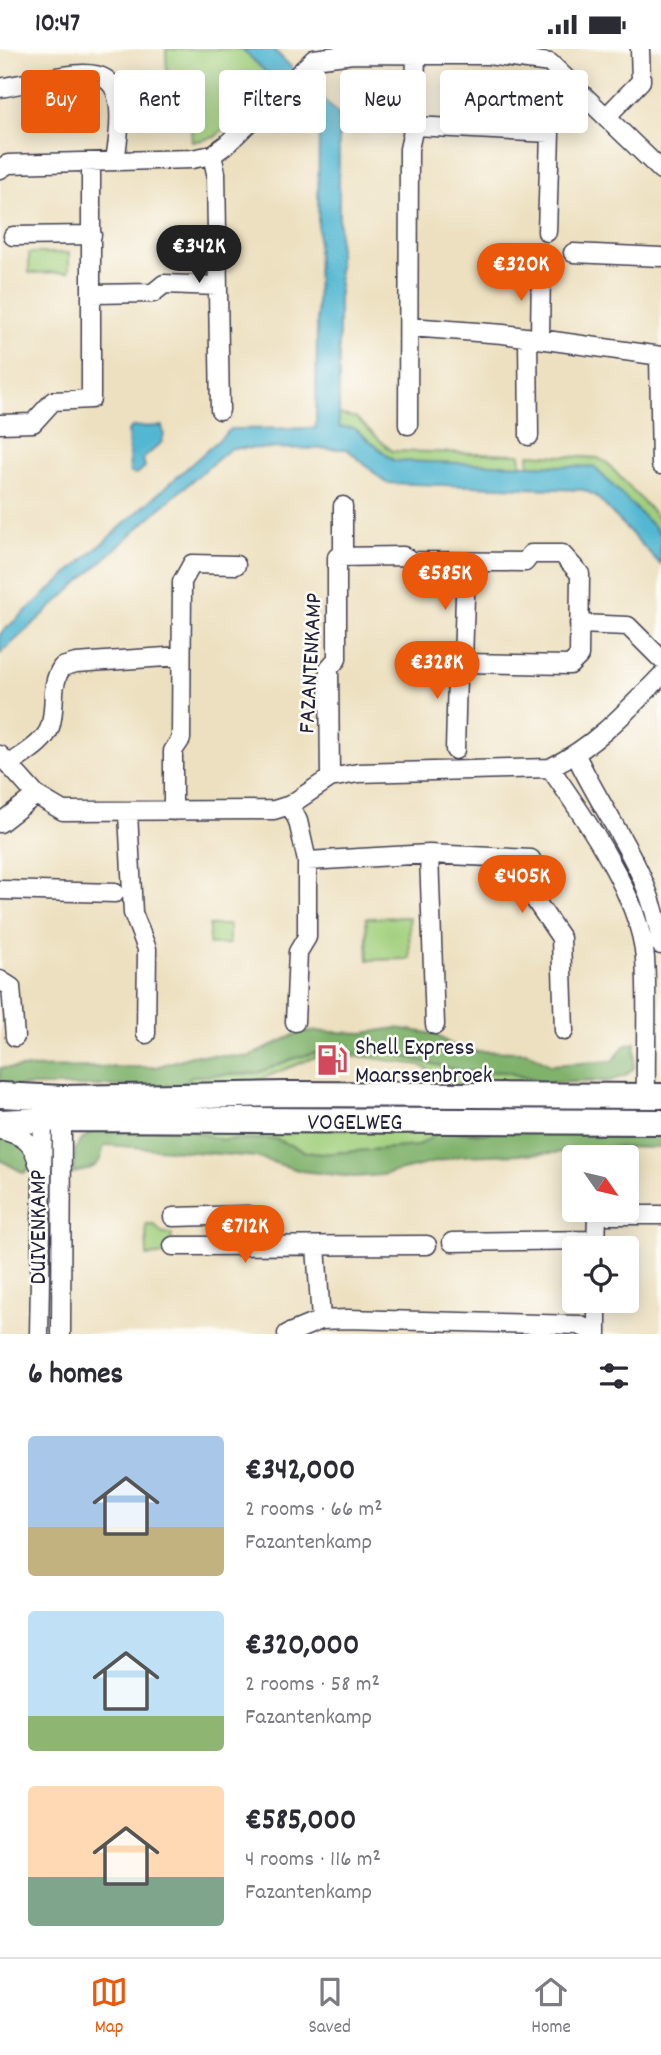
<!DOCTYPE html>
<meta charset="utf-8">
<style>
:root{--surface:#fff;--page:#f7f7f7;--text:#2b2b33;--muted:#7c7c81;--line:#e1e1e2;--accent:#ea580c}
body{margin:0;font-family:Dekko,sans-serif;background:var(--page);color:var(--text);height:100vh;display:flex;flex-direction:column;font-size:26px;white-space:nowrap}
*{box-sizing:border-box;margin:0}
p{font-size:23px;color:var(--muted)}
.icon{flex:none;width:38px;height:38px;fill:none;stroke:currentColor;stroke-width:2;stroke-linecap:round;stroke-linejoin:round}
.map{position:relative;height:1285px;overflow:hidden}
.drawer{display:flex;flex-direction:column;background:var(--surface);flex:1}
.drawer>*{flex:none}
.hud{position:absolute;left:21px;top:21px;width:620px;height:63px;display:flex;gap:14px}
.needle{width:46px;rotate:124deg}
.fabs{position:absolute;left:562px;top:1096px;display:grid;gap:14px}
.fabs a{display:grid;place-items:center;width:77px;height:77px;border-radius:7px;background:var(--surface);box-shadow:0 4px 18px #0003;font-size:35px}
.price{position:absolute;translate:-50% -60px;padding:0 16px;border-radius:24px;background:var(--accent);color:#fff;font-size:23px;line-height:46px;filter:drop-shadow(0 2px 4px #0008)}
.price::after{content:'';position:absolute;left:50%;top:42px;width:21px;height:16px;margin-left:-10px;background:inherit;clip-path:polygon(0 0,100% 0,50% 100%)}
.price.selected{background:#222;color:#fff}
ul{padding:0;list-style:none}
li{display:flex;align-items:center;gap:21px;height:175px;padding:0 28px}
li span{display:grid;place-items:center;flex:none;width:196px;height:140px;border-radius:7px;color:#555}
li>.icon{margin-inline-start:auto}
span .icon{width:84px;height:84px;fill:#fffc;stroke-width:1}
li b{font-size:30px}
h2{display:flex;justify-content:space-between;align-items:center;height:84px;padding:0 28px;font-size:30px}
.chip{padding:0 24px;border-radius:7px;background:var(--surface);box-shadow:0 4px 18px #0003;font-size:24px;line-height:63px}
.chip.selected{background:var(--accent);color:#fff}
.status{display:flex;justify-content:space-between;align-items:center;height:49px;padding:0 35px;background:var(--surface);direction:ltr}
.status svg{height:19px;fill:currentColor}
.dock{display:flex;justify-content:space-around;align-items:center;height:98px;border-top:2px solid var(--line);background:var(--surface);font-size:19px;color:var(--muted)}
.dock a{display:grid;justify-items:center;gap:4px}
.dock .selected{color:var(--accent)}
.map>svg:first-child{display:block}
.green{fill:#a1cf7d;stroke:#62785c;stroke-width:2}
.forest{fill:#80b26c;stroke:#516a54;stroke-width:2}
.water{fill:#53b7d2;stroke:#3a6c86;stroke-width:2}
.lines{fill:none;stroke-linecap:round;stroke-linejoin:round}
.street-casing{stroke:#403e4f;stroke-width:21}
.secondary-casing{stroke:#403e4f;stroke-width:28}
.street{stroke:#fff;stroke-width:18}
.secondary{stroke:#fff;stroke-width:24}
.labels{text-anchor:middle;stroke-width:5;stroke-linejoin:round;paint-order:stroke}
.street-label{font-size:24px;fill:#22223b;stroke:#fdfcf7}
.poi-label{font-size:24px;fill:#22223b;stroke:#fdfcf7;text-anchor:start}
</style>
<div class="status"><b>10:47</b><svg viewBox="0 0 49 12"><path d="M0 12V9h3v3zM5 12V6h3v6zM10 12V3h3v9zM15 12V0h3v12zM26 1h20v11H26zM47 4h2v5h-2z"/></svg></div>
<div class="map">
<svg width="661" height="1285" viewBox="0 0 661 1285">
<rect width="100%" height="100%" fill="#fdfcf7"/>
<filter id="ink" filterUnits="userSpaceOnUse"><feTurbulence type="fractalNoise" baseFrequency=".0143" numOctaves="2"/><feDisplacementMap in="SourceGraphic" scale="14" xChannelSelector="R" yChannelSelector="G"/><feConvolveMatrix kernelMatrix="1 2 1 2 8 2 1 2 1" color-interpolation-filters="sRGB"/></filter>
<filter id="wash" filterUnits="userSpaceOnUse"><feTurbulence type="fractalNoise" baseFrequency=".00686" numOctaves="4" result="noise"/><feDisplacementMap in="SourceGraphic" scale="28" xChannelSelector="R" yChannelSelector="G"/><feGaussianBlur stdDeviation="1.57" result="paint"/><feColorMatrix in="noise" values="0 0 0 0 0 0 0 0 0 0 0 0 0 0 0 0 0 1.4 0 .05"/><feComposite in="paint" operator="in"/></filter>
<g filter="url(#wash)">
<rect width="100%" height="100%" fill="#ede0c0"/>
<path class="green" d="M 166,0 L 242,0 L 273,30 L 215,88 L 192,93 L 187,26 L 167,24 Z
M 29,204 L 69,204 L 69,223 L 29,224 Z
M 338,365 L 356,369 L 392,402 L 520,405 L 521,416 L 394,412 L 354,379 L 339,378 Z
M 529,405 L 598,409 L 607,414 L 661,472 L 661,485 L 594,418 L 529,416 Z
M 409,868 L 410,910 L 368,911 L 366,869 Z
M 209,876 L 229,876 L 229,895 L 209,896 Z
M 318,1003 L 391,1005 L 462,1022 L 507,1023 L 543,1034 L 453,1035 L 420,1016 L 367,1008 L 315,1008 L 246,1036 L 182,1037 L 191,1027 L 258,1024 L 292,1010 Z
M 187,1080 L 498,1080 L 485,1085 L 467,1081 L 417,1097 L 321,1105 L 306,1103 L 276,1090 L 221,1091 Z
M 146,1176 L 154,1176 L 163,1185 L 172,1185 L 169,1205 L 147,1207 Z"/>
<path class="forest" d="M 397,979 L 434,985 L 462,1002 L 527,1003 L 550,1016 L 613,1012 L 624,997 L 635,994 L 634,1019 L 625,1027 L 609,1032 L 543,1034 L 507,1023 L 462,1022 L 391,1005 L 318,1003 L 292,1010 L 258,1024 L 191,1027 L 182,1037 L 0,1037 L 0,1019 L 156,1018 L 195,1006 L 248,1008 L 302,982 L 364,984 Z
M 661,1077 L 661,1099 L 613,1098 L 555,1104 L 460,1107 L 382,1126 L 354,1128 L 301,1122 L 256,1108 L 108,1096 L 103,1099 C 101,1119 91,1120 73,1124 L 75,1101 L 80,1092 L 96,1079 L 187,1080 L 221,1091 L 276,1090 L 306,1103 L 321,1105 L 417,1097 L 442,1082 L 485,1085 L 498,1080 Z
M 12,1086 L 35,1113 L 24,1124 L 0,1111 L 0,1087 Z"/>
<path class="water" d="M 242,0 L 273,0 L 339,66 L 339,378 L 354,379 L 394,412 L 594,418 L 661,485 L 661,516 L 596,447 L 584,441 L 386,434 L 347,400 L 231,399 L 158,461 L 0,605 L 0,585 L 231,380 L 316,379 L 319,74 Z
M 162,377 L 164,385 L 161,394 L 143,410 L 145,418 L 137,425 L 130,424 L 128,382 L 132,378 Z"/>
</g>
<g filter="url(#ink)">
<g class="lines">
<defs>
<path id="street" d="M 0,39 C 92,22 134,0 115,111
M 607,67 L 641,32 L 640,0
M 414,77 L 550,84 L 547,183
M 212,106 L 216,124 L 220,361
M 0,120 L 8,115 L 192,110 L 212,106 L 227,95 L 314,10 L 353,5 L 488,6 L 550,14 L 661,121
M 13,187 L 92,186
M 573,204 L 661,208
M 92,245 L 153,244 L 164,235 L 218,237
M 410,278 L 503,285 L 661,307
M 528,288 L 529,387
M 540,289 L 541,219
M 659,307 L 661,416
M 0,375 L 33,374 L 53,352 L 91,350 L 91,113
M 408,376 L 409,100 L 414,77 L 416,7
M 343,457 L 343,508
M 579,575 L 628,577 L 661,610
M 455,701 L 457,626 L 463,614 L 466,513
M 0,706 L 36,746 L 63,762 L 274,761 L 290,756 L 330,729 L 358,724 L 550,719 C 595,697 626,663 661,627
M 576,706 C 605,769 654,826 661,896
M 9,716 C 22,706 45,694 50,678 C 57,657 49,637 62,618 L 76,614 L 181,607
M 550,719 C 585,769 640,847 645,909 C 648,954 645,1002 646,1048
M 330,729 L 329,619 L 337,610 L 337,508 L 403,507 L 413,512 L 525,513 L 531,505 L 562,505 L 580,525 L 579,607 L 570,616 L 463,614
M 290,756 L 298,772 L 307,812 L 307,888 L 298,903 L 295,973
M 173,762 L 173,702 L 181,690 L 182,533 L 192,515 L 236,516
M 128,763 L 133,864 L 147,900 L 146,985
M 0,774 L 36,746
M 429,805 L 435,976
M 307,812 L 429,805 L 531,810 L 531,845 L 561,889 L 564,982
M 0,841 L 115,844
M 0,931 L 11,938 L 15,988
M 0,1081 C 22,1086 33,1092 38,1114
M 173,1168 L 248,1166 L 249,1197
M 452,1193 L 596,1191
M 173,1197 L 427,1196
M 316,1197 L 321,1271
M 596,1199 L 597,1166 L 661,1166
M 597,1251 L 597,1284
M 39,1285 L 43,1071
M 61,1285 L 62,1070
M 287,1285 L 321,1271 L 347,1270 L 579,1276 L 597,1285"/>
<path id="secondary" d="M 0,1046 L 62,1049 L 288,1045 L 661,1047
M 0,1073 L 62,1070 L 661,1073"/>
</defs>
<use href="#street" class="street-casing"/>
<use href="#secondary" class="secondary-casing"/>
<use href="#street" class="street"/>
<use href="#secondary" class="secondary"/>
</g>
</g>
<defs>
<symbol id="fuel-bare" viewBox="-9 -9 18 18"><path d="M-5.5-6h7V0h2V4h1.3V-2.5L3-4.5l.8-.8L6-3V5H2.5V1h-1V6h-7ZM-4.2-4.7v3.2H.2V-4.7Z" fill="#d1495b" stroke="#fdfcf7" stroke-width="2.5" paint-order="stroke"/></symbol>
</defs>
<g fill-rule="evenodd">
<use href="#fuel-bare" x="310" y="989" width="44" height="44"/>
</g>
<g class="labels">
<g class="street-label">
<text transform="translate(309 614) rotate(-87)" y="8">FAZANTENKAMP</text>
<text x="355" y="1080">VOGELWEG</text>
<text transform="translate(37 1178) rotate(-90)" y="8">DUIVENKAMP</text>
</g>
<g class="poi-label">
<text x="355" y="1005">Shell Express<tspan x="355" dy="28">Maarssenbroek</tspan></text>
</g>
</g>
</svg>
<div class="fabs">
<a><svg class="needle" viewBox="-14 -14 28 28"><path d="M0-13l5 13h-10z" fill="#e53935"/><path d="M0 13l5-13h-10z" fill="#7c7c81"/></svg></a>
<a><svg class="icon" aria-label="locate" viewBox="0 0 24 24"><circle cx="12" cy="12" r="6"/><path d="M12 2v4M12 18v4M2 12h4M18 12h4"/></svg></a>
</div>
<b class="price selected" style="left:199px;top:236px">€342K</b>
<b class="price" style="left:521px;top:254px">€320K</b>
<b class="price" style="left:445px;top:563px">€585K</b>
<b class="price" style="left:437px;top:652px">€328K</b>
<b class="price" style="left:522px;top:866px">€405K</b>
<b class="price" style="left:245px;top:1216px">€712K</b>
<div class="hud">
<a class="chip selected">Buy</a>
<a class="chip">Rent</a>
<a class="chip">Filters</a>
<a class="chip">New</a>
<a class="chip">Apartment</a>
</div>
</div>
<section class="drawer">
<h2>6 homes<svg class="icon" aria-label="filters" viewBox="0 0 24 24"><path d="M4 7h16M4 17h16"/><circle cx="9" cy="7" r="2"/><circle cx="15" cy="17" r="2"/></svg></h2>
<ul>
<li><span style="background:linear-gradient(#a9c7e8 65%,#c2b280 0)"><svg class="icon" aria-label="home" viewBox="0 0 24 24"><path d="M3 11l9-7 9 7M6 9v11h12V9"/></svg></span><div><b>€342,000</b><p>2 rooms · 66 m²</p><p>Fazantenkamp</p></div></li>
<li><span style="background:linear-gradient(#bfe0f5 75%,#8fb573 0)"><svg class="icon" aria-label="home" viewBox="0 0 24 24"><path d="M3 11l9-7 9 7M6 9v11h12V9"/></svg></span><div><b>€320,000</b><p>2 rooms · 58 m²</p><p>Fazantenkamp</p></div></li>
<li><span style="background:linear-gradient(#ffd9b3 65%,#7fa58c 0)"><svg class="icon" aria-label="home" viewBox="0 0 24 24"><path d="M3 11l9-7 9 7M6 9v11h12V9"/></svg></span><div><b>€585,000</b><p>4 rooms · 116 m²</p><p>Fazantenkamp</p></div></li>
</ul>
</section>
<nav class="dock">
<a class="selected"><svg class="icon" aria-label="map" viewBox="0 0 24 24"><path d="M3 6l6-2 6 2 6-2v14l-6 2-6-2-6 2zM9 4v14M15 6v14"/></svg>Map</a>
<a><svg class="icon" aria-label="saved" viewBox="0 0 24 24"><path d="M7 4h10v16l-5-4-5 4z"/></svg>Saved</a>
<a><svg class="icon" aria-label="home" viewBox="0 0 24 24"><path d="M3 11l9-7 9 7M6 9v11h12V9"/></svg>Home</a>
</nav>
